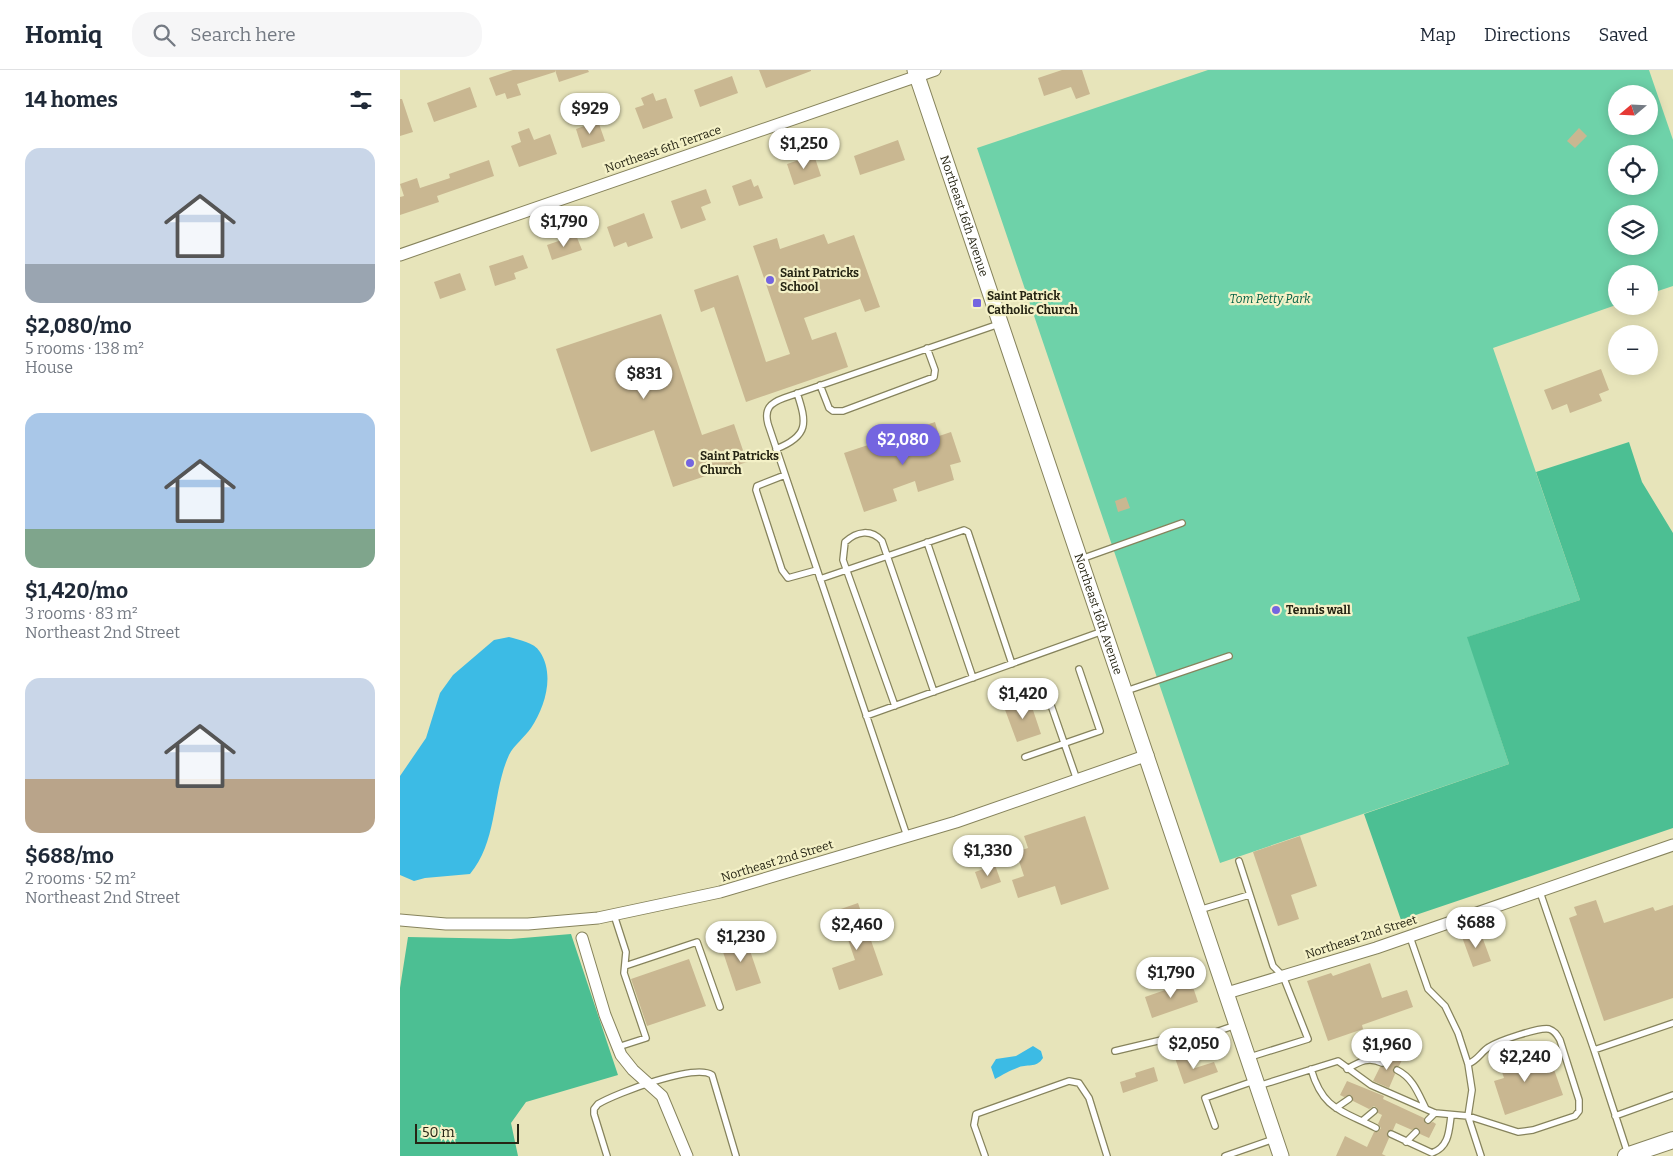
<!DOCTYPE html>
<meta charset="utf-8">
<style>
:root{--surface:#fff;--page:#f6f6f7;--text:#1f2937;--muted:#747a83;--line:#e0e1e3;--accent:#7465e0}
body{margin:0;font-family:Bitter,serif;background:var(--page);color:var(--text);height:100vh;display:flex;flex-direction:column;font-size:19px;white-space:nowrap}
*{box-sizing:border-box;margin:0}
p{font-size:16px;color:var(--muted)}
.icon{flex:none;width:28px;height:28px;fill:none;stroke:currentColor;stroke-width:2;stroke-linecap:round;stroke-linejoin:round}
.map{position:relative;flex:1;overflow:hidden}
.panel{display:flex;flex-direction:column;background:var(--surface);width:400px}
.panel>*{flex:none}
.needle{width:32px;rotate:251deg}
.buttons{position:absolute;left:1208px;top:15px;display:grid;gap:10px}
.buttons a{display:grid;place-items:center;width:50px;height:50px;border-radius:50%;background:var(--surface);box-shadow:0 2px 12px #0003;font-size:25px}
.scale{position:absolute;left:15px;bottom:12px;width:104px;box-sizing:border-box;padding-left:5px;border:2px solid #262514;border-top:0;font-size:14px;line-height:18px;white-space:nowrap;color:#262514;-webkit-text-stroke:4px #f4f1c7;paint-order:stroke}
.price{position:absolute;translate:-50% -42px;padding:0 11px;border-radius:18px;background:#fff;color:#222;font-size:16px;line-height:32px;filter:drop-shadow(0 1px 2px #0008)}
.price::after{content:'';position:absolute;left:50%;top:30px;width:15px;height:11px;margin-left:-8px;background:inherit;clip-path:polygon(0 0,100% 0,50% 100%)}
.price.on{background:var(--accent);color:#fff}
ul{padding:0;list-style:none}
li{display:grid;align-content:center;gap:10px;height:265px;padding:0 25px}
li span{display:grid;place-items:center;height:155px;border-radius:15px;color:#555}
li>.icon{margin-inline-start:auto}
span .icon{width:90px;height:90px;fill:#fffc;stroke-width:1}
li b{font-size:21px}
h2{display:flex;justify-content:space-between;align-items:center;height:60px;padding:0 25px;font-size:21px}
header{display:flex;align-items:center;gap:30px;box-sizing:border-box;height:70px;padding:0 25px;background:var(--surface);border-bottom:1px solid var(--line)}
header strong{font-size:24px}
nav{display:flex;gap:28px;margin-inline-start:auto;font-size:18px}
.search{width:350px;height:45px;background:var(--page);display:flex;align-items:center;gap:12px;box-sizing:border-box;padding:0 18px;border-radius:20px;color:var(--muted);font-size:19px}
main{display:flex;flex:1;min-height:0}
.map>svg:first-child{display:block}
.green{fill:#6ed2a9;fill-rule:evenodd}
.forest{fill:#4cbf93}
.water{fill:#3cbbe5}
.building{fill:#c9b791}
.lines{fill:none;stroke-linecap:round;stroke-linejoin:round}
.service-casing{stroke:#86835c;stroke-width:8}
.minor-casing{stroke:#86835c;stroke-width:13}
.tertiary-casing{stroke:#86835c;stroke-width:17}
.secondary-casing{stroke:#86835c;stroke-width:18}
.service{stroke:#fff;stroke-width:5.5}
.minor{stroke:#fff;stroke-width:11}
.tertiary{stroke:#fff;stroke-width:15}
.secondary{stroke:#fff;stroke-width:16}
.poi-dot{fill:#7465e0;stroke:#f4f1c7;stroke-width:2}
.labels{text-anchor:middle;stroke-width:4.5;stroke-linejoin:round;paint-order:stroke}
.street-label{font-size:12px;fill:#262514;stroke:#f4f1c7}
.poi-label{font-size:12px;font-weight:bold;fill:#262514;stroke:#f4f1c7;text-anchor:start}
.park-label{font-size:12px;font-style:italic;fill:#016145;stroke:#f4f1c7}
</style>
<header>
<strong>Homiq</strong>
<div class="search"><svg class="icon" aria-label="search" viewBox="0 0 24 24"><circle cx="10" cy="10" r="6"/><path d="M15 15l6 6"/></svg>Search here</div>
<nav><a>Map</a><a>Directions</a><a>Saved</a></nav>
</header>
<main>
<section class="panel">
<h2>14 homes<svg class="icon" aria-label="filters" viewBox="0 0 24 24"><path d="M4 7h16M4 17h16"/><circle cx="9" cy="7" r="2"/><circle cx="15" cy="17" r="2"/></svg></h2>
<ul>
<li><span style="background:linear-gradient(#c9d6e8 75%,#9aa5b1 0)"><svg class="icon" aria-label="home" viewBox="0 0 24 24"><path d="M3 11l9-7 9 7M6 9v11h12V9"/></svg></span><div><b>$2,080/mo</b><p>5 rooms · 138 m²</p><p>House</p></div></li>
<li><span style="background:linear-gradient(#a9c7e8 75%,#7fa58c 0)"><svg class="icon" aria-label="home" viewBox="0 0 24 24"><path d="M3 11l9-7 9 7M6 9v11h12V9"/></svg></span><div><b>$1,420/mo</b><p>3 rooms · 83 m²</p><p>Northeast 2nd Street</p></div></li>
<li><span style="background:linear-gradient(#c9d6e8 65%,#b9a48a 0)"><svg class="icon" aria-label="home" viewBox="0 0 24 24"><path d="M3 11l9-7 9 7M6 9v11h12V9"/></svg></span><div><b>$688/mo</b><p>2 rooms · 52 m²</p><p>Northeast 2nd Street</p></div></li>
</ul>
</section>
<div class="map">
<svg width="1273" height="1086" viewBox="0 0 1273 1086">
<rect width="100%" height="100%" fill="#e7e4ba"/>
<path class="green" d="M 808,0 L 1249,0 L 1273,70 L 1273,216 L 1249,224 L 1249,204 L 1216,204 L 1216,235 L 1093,278 L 1180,530 L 1068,567 L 1109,694 L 820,793 L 577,78 ZM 1216,24 L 1249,24 L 1249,56 L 1216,56 ZM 1216,84 L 1249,84 L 1249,116 L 1216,116 ZM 1216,144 L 1249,144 L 1249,176 L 1216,176 Z"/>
<path class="forest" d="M 1229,372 L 1242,412 L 1273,463 L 1273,758 L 1001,850 L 964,744 L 1109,694 L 1067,567 L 1180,530 L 1136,402 Z
M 171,864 L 218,1005 L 126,1032 L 111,1053 L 118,1086 L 0,1086 L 0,918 L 8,867 L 111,869 Z"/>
<path class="water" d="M 109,567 C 119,570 134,572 140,582 C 155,605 145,637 131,658 C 125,667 114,675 109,685 C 92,722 98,771 70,804 L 25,808 L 14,811 L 0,805 L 0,706 L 26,668 L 40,623 L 53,605 L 94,570 Z
M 633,976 L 641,981 L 643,988 C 636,999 627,993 617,998 C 611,1000 602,1005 595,1009 L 591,997 L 596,989 L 616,986 Z"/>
<path class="building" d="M 113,0 L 155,0 L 155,2 L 117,14 L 121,25 L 107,29 L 105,23 L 96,26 L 89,8 Z
M 155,0 L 188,0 L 189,2 L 159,12 Z
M 359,0 L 411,0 L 411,1 L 366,18 Z
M 662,0 L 682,0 L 690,24 L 676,29 L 671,17 L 644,26 L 638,8 Z
M 332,6 L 338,23 L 300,37 L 294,20 Z
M 70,17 L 77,37 L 34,52 L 27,33 Z
M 253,23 L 256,31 L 266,28 L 273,48 L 243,59 L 235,38 L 244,35 L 241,28 Z
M 0,29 L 2,29 L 13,62 L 0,66 Z
M 198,51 L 205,71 L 182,78 L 176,59 Z
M 129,58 L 134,70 L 150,64 L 157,84 L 119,97 L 111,76 L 121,72 L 118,62 Z
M 1179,58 L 1187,66 L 1175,78 L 1167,71 Z
M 498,70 L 505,90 L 460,105 L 454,86 Z
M 414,85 L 421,106 L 394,115 L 387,94 Z
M 89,90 L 94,106 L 37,126 L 39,132 L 0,145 L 0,127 L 4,126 L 0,114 L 17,108 L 20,118 L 50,108 L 49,104 Z
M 351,109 L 354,117 L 358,115 L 363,128 L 339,136 L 332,116 Z
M 306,119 L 311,133 L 301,137 L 306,150 L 281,159 L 271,131 Z
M 244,143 L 253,168 L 228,177 L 226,172 L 214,177 L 207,157 Z
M 424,164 L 428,174 L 454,165 L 480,237 L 465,242 L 460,229 L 404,248 L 412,270 L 436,262 L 448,297 L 346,332 L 314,237 L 301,242 L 294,220 L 338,205 L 366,292 L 390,284 L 353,176 L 377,168 L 380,179 Z
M 176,165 L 182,180 L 152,190 L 147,175 Z
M 123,185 L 128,198 L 114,203 L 116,209 L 95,216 L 89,196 Z
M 60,203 L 66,220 L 40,229 L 34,212 Z
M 261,244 L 302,365 L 334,354 L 347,392 L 273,417 L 254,360 L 191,382 L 156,279 Z
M 1201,299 L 1209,320 L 1199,324 L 1202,331 L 1170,343 L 1167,334 L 1152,340 L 1144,320 Z
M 535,352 L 539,366 L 551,362 L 561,392 L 550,395 L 554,410 L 518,422 L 515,411 L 493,419 L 497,431 L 464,442 L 444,383 L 477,372 L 481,383 L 503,376 L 499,364 Z
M 726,427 L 730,438 L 718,442 L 715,431 Z
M 629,628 L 641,664 L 617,672 L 604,637 Z
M 685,746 L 709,819 L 661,835 L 655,816 L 618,828 L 612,810 L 624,806 L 616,782 L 628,778 L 624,766 Z
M 900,766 L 917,816 L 891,825 L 899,849 L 878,856 L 853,782 Z
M 595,795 L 601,812 L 581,819 L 575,802 Z
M 1196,830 L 1204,853 L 1253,837 L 1255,841 L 1273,835 L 1273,928 L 1204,951 L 1169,848 L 1177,845 L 1174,837 Z
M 458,833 L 483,905 L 439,920 L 432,898 L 455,890 L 438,840 Z
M 1080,861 L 1091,891 L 1073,897 L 1062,867 Z
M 344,863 L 361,913 L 336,921 L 323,882 L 331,880 L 327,869 Z
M 289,889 L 306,936 L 247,956 L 231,909 Z
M 970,893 L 982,928 L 1007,920 L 1013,937 L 962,955 L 963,959 L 928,971 L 907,911 L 931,903 L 933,906 Z
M 791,911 L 798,932 L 752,948 L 745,927 Z
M 1112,975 L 1121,1001 L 1151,991 L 1163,1025 L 1105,1045 L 1094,1011 L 1104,1008 L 1095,981 Z
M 987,983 L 1002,990 L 999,996 L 993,998 L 995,1004 L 989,1018 L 973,1011 L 980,997 L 986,995 L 984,989 Z
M 787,984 L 792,999 L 814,992 L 818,1002 L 784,1014 L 775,988 Z
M 754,997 L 758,1011 L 723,1023 L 720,1012 L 736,1007 L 735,1003 Z
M 947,1011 L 984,1026 L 983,1029 L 1024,1048 L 1026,1054 L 1033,1052 L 1036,1054 L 1029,1068 L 1020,1064 L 1018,1058 L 1012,1060 L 996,1053 L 993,1060 L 987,1062 L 989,1068 L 982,1084 L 986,1086 L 936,1086 L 945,1066 L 967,1077 L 974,1062 L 978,1062 L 981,1058 L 978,1054 L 982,1045 L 978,1043 L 977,1038 L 974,1036 L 969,1039 L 953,1031 L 951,1025 L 944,1027 L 940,1025 Z"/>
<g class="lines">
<defs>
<path id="service" d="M 420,315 L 429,338 L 433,341 L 443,341 L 534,307 L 535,300 L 527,278
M 376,379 C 409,366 407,353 397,323
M 385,405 L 357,416 L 356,420 L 382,500 L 388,508 L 417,500
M 527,472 L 573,608
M 681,489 L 782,453
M 420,509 L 564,460 L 568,462 L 612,594
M 644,615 L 677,710
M 726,621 L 829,586
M 495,636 L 443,490 L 445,472 C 457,461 471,459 482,471 L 534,622
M 466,646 L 703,561
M 625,687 L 700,661 L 679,599
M 507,766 L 368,354 C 364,339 370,333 384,328 L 599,254
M 839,791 L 873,896 L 883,906 L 908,969 L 850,987
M 1140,822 L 1194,980 L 1273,953
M 799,840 L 849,825
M 214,845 L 226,882 L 224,903 L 246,968 L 218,977
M 1010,867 L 1028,919 L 1045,936 L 1058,963 L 1068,994 L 1072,1020 L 1068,1046 L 1081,1086
M 225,896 L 297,872 L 320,937
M 1194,980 L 1228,1084
M 715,981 L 770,968 L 810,964 L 836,955
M 911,999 C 923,1040 941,1040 976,1058
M 947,999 C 959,992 968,986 982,993
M 997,1000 C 1013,1008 1018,1023 1026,1039
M 858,1016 L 938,991 L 971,1015 L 1035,1043 L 1068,1046 L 1118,1062 L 1133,1060 L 1175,1046 L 1179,1041 L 1179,1030 L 1160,970 C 1157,965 1155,961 1149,959 C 1139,957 1098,971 1089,977 C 1081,982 1078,990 1068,994
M 936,1038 L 949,1029
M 1215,1046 L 1273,1025
M 1028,1050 L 1035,1043
M 962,1051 L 974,1041
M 815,1056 L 805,1028 L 854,1011
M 991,1064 L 1032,1083 C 1049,1077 1049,1061 1051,1046
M 1006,1072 L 1016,1062
M 207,1086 L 194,1044 L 194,1039 L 198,1034 C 217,1023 295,993 312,1005 L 336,1086
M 585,1086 L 574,1055 L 576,1044 L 669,1011 L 679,1013 L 689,1028 L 707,1086
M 825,1086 L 874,1069"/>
<path id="minor" d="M 0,185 L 535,0
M 0,850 L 46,854 L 128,854 L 198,848 L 320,822 L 556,752 L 748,685
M 182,868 L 205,945 L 221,985 L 233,1000 L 262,1026 L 287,1086
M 827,923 L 976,878 L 1273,775"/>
<g id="tertiary">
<path id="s1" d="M 515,0 L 881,1086"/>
</g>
<path id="secondary" d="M 1226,1086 L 1273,1070"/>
</defs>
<use href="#service" class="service-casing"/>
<use href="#minor" class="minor-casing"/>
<use href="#tertiary" class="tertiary-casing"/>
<use href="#secondary" class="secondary-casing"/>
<use href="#service" class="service"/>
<use href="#minor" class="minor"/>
<use href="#tertiary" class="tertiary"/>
<use href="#secondary" class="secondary"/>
</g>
<g class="poi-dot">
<circle cx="370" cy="210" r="5"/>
<rect x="572" y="228" width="10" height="10" rx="2.5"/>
<circle cx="290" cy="393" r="5"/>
<circle cx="876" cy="540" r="5"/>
</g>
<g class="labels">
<g class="street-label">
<text transform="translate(263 79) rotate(-19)" y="4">Northeast 6th Terrace</text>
<text dy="4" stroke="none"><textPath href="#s1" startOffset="154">Northeast 16th Avenue</textPath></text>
<text dy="4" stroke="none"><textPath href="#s1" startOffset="574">Northeast 16th Avenue</textPath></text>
<text transform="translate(377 791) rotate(-17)" y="4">Northeast 2nd Street</text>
<text transform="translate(961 867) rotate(-18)" y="4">Northeast 2nd Street</text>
</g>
<g class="poi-label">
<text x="380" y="207">Saint Patricks<tspan x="380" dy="14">School</tspan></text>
<text x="587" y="230">Saint Patrick<tspan x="587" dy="14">Catholic Church</tspan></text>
<text x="300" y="390">Saint Patricks<tspan x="300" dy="14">Church</tspan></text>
<text x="886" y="544">Tennis wall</text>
</g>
<g class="park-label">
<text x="870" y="233">Tom Petty Park</text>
</g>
</g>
</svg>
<div class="buttons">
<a><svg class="needle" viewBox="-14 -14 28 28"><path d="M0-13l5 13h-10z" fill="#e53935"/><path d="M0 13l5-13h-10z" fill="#747a83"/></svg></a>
<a><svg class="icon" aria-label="locate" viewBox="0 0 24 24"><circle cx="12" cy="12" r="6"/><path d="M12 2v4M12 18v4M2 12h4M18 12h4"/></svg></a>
<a><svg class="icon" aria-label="layers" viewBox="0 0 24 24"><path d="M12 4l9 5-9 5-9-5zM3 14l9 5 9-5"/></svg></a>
<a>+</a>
<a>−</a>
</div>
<div class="scale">50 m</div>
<b class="price" style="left:190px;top:65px">$929</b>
<b class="price" style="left:404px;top:100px">$1,250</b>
<b class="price" style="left:164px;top:178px">$1,790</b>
<b class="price" style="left:244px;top:330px">$831</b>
<b class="price on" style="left:503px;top:396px">$2,080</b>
<b class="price" style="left:623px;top:650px">$1,420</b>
<b class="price" style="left:588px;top:807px">$1,330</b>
<b class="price" style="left:1076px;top:879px">$688</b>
<b class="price" style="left:457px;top:881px">$2,460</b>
<b class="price" style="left:341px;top:893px">$1,230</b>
<b class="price" style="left:771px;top:929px">$1,790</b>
<b class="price" style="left:794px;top:1000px">$2,050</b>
<b class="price" style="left:987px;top:1001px">$1,960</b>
<b class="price" style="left:1125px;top:1013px">$2,240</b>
</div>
</main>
